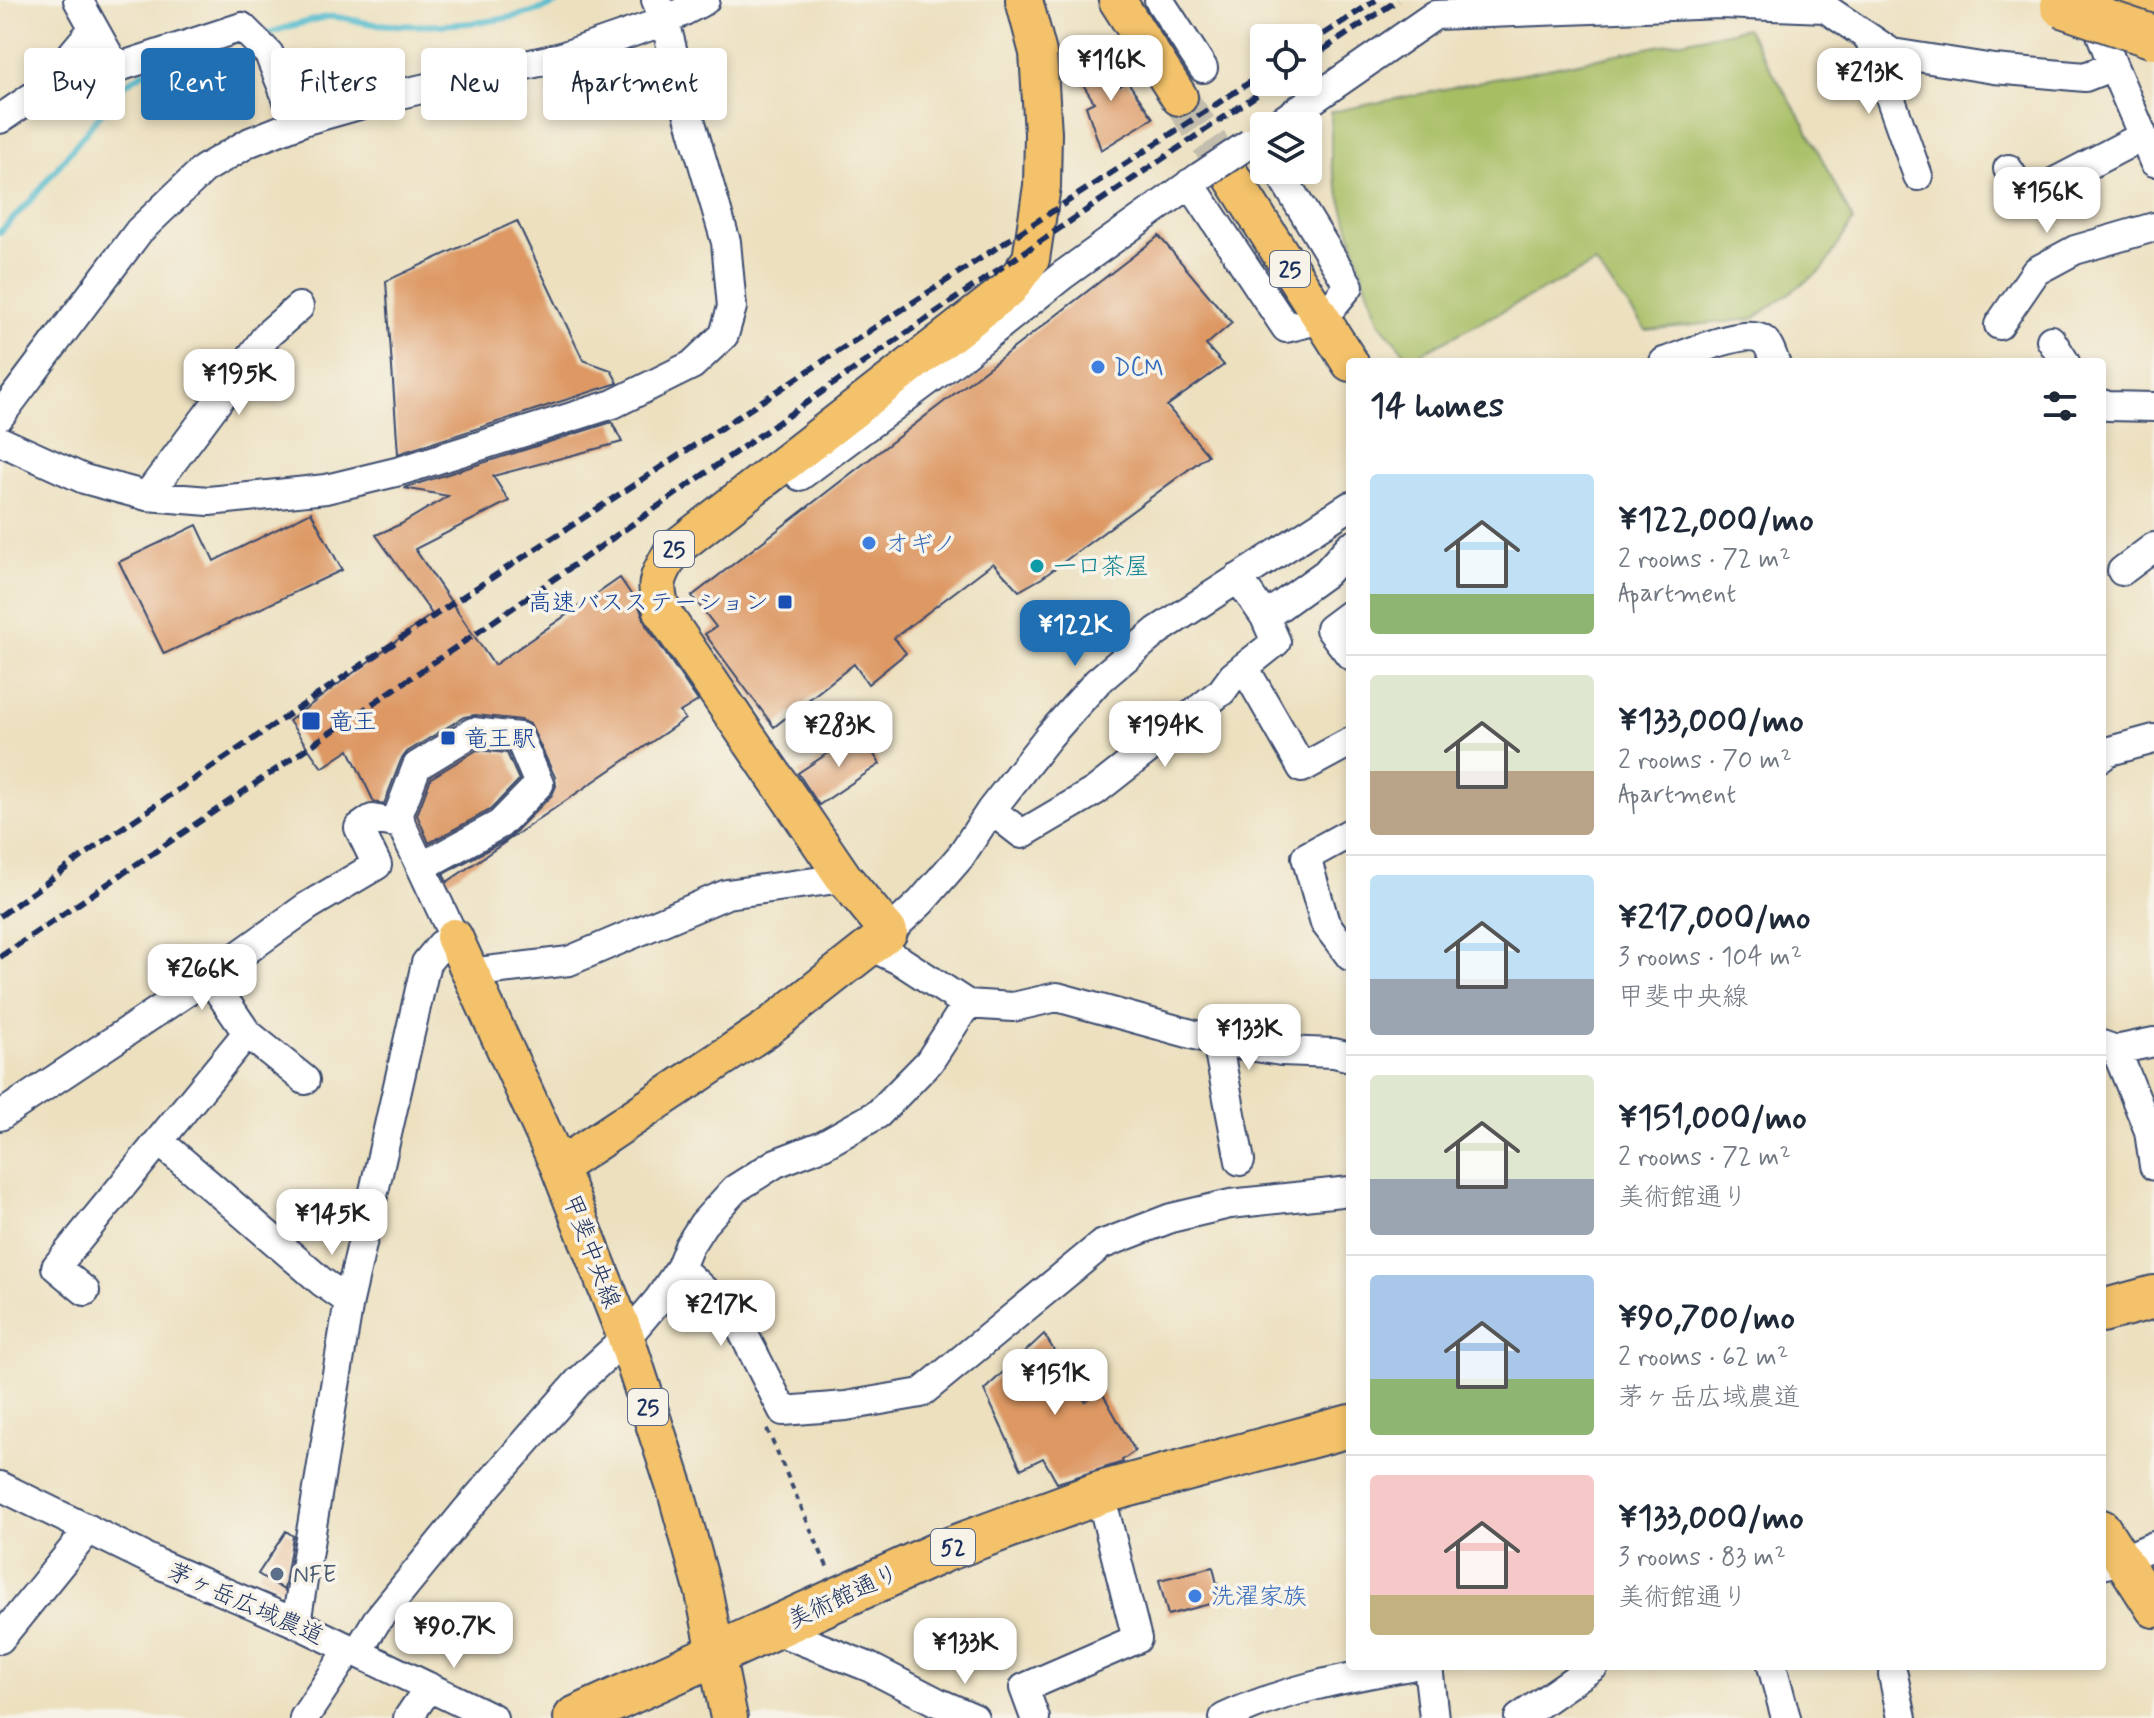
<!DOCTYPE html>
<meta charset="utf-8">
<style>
:root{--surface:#fff;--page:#f6f6f7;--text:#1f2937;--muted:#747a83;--line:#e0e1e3;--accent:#1f6fb2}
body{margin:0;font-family:Mynerve,"Klee One",sans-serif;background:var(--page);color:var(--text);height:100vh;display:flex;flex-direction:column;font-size:30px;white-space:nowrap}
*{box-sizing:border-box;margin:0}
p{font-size:26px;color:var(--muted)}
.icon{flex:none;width:44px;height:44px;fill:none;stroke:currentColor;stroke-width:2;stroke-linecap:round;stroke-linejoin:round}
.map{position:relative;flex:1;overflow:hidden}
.sheet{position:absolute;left:1346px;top:358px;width:760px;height:1312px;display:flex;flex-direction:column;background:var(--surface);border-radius:8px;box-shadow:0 4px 12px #0003}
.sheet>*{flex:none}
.banner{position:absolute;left:24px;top:48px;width:760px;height:72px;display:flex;gap:16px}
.buttons{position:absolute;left:1250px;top:24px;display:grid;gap:16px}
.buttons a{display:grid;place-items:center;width:72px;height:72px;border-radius:8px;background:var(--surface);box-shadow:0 4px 12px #0003;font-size:40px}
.price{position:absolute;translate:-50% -68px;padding:0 18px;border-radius:16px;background:#fff;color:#222;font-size:26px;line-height:52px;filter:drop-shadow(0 2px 4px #0008)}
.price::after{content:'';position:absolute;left:50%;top:48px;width:24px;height:18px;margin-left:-12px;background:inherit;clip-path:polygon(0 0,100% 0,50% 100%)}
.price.selected{background:var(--accent);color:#fff}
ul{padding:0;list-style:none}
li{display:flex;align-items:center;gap:24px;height:200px;padding:0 24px}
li+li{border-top:2px solid var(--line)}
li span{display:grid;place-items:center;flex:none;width:224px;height:160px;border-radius:8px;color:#555}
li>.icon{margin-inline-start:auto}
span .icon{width:96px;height:96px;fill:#fffc;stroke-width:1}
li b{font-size:34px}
h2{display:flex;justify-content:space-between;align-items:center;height:96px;padding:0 24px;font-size:34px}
.pill{padding:0 28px;border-radius:8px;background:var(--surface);box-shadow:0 4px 12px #0003;font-size:28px;line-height:72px}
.pill.selected{background:var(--accent);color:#fff}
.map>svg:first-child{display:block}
.green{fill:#a7be63;stroke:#617660;stroke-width:2}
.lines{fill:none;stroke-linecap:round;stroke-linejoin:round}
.stream{stroke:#51bbcd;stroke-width:6}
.building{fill:#dd9863}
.major-tunnel{stroke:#c2bdac;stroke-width:36;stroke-dasharray:36 18;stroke-linecap:butt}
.minor-casing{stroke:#3a4a6d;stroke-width:32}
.major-casing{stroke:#3a4a6d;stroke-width:40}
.highway-casing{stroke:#3a4a6d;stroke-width:46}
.path{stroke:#3a4a6d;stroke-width:4;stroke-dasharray:6 6;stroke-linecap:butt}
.minor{stroke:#fff;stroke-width:28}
.major{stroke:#f3c26a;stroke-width:36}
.highway{stroke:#f3c26a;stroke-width:42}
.rail{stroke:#1b2f5e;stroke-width:6;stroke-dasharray:12 6;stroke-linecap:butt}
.minor-bridge-casing{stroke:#3a4a6d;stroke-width:32;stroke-linecap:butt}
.highway-bridge-casing{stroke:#3a4a6d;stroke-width:46;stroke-linecap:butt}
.minor-bridge{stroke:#fff;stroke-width:28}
.highway-bridge{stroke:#f3c26a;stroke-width:42}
.shop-dot{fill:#3f7fe0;stroke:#f7f3e8;stroke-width:3}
.culture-dot{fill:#0f9aa8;stroke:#f7f3e8;stroke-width:3}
.transit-dot{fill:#1a4fb4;stroke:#f7f3e8;stroke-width:3}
.service-dot{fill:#5c6f8a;stroke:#f7f3e8;stroke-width:3}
.labels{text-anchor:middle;stroke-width:7;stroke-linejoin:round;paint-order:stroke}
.shield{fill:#f7f3e8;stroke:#5d6a87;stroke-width:2}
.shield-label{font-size:22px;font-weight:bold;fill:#1b2f5e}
.shop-label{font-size:24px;fill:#366cbe;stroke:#f7f3e8;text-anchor:start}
.culture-label{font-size:24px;fill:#0d838f;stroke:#f7f3e8;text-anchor:start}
.transit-label{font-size:24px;fill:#164399;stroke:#f7f3e8;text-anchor:start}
.street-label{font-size:24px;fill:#1b2f5e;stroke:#f7f3e8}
.service-label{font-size:24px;fill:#4e5e75;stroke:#f7f3e8;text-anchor:start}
</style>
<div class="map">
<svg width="2154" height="1718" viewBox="0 0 2154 1718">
<rect width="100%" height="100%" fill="#f7f3e8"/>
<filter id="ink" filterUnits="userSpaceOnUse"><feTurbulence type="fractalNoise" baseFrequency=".0125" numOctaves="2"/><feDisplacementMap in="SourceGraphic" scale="16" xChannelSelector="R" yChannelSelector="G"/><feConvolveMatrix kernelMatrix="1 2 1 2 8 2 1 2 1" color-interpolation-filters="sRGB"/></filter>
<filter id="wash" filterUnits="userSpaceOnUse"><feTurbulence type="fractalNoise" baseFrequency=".006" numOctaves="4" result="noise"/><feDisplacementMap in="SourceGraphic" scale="32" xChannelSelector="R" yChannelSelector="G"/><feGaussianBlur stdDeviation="1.8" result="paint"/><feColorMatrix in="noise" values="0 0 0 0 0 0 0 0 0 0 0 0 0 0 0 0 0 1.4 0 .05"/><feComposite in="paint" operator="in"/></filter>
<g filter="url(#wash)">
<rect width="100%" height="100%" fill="#ece0bf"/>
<path class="green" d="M 1746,28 L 1805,125 L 1853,221 L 1823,269 L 1753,319 L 1646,330 L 1595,263 L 1410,359 L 1380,324 L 1360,266 L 1331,164 L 1331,112 Z"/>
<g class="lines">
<path class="stream" d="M 261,35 C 283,29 305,21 327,17 C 342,15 360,23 375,24 C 430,28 515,25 563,0
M 0,232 L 32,199 L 123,86 L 144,72"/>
</g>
<g id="blocks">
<path class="building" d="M 1099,54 L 1120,86 L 1127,81 L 1153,118 L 1101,150 L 1086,106 L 1094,102 L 1074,70 Z
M 517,221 L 583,360 L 611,370 L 618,383 L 398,454 L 386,281 Z
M 1159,236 L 1232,323 L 1206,345 L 1224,365 L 1167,406 L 1208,455 L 1042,578 L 1019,591 L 993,563 L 894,638 L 906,653 L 868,684 L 854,664 L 774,727 L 705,634 L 716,627 L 692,596 Z
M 612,422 L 622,442 L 493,476 L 509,501 L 415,549 L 494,665 L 620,578 L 639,606 L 646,625 L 698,701 L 680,712 L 685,719 L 447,882 L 443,874 L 508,839 L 552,795 L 556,786 L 555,777 L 530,724 L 521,720 L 475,715 L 464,717 L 407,752 L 401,760 L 384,804 L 374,802 L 349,750 L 322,768 L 289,721 L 432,614 L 376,535 L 401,524 L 448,496 L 404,488 Z
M 311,512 L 342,570 L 164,654 L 119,562 L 197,525 L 214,561 Z
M 860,732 L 880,764 L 819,805 L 798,773 Z
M 477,750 L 507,753 L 519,780 L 490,810 L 429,843 L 417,815 L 431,778 Z
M 1044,1334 L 1085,1401 L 1101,1391 L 1135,1451 L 1122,1460 L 1123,1462 L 1057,1483 L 1043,1458 L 1021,1469 L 984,1390 Z
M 286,1531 L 293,1536 L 284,1590 L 258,1574 Z
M 1213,1567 L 1221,1601 L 1168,1615 L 1159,1580 Z"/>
</g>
</g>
<g filter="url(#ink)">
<use href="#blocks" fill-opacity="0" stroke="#3a4a6d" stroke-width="2"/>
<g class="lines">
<path class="major-tunnel" d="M 1179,97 L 1230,174"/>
<defs>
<path id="minor" d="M 78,0 L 116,68 L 242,27 L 269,54 L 297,123
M 1159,0 L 1203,68
M 2091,8 L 2113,66 L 2154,162
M 1869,38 L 1918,176
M 0,119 L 41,91 L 93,29
M 1275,126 L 1435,15 L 1721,4 L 1825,8 L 1892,53 L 1994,69 L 2085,77 L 2113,66
M 2008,169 L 2026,197 L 2143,136
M 1190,183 L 1286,328 L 1322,319 L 1349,286 L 1278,170
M 1999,325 L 2036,271 L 2075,250 L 2154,227
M 2051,340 L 2065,362
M 1664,362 C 1685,355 1745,327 1763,340 C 1769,344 1772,355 1775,362
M 2102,404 L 2108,406 L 2154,407
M 0,416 L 139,231 L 204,169 L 250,142 L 306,120 L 387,97 L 561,57 L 665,21 L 705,0
M 0,441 L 84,479 L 147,496 L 209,501 L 326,489 L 400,471 L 613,404 L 692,365 L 724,335 L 732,307 L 726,242 L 687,109 L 665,21 L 656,0
M 788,462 L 800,476 L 963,355 L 1063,275 L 1201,176
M 147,496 L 268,334 L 299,307
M 2122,571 L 2154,547
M 1350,614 L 1330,629 L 1350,655
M 1265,617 L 1326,573 L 1350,546
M 1244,667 L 1302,768 L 1350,742
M 2102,757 L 2106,752 L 2154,739
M 991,810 L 1022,834 L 1095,791 L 1222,691 L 1233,676 L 1276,642 L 1265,617 L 1238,578
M 1350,833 L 1306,857 L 1325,923 L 1350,956
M 889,932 L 921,902 L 960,857 L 991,810 L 1049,736 L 1097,682 L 1157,631 L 1350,506
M 872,947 L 901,961 L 967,1004 L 1013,1007 L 1057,997 L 1217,1041 L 1281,1051 L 1334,1053 L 1350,1057
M 469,973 L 569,961 L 727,894 L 844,878
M 247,1033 L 305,1080
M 1217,1041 L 1240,1161
M 2102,1045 L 2116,1050 L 2154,1042
M 2116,1050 L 2149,1131 L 2154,1166
M 0,1116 L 209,977 L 308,906 L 377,865 L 359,828 L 372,819 L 401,824
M 159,1141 L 322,1282 L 349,1301
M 680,1268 L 737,1321 L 783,1411 L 846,1406 L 921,1393 L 1101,1245 L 1171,1218 L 1230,1204 L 1350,1191
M 85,1291 L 56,1267 L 247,1033 L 209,977
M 0,1486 L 159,1564 L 296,1623 L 493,1718
M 2102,1565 L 2122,1560 L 2154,1546
M 296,1623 L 349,1301 L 426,963 L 441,945 L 454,937 L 401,824 L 399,813 L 417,766 L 473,732 L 519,737 L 539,784 L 500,824 L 421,867
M 773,1629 L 869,1667 L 937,1702 L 974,1718
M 0,1639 L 89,1529
M 357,1653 L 377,1620 L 465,1512 L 579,1381 L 626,1338 L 659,1299 L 680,1268 L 689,1246 L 703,1224 L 735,1189 L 776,1163 L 823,1145 L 878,1114 L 929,1062 L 967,1004
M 1428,1666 L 1434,1718
M 1772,1666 L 1786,1718
M 1893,1675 L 1902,1718
M 304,1718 L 349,1650
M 408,1718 L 429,1687
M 1035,1718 L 1024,1688 L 1137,1639 L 1100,1493
M 1224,1718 C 1285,1689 1344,1678 1410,1666
M 1519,1718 L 1594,1666"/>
<path id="major" d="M 1117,0 L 1179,97
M 1230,174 L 1350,363
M 454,937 L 559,1167 L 626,1338 L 675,1488 L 704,1593 L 729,1718
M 559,1167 L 766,1029 L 889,932 L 844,878 L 663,613 C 652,583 658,577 673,550 L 1010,288 L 1031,259 L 1042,186 L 1043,133 L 1038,53 L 1024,0
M 2102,1528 L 2154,1609"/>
<path id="highway" d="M 2132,0 L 2154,8
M 2102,1311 L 2154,1297
M 575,1718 L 943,1551 L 1100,1493 L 1350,1426"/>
</defs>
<use href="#minor" class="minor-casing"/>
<use href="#major" class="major-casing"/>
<use href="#highway" class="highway-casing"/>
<path class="path" d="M 767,1429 L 829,1571"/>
<use href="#minor" class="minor"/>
<use href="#major" class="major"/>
<use href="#highway" class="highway"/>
<path class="rail" d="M 1308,44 L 1376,0
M 1308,60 L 1398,0
M 0,916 L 112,835 L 444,609 L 1264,73
M 0,957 L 468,639 L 955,299 L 1276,82"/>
<defs>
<path id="minor-bridge" d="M 1201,176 L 1250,143"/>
<path id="highway-bridge" d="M 2062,6 L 2154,37"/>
</defs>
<use href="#minor-bridge" class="minor-bridge-casing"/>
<use href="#highway-bridge" class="highway-bridge-casing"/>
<use href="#minor-bridge" class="minor-bridge"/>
<use href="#highway-bridge" class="highway-bridge"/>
</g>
</g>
<g class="shop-dot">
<circle cx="1098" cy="367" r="8"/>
<circle cx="869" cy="543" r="8"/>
<circle cx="1195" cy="1596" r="8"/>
</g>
<circle class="culture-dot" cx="1037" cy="566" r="8"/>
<g class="transit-dot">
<rect x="777" y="594" width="16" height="16" rx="4"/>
<rect x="301" y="711" width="20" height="20" rx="4"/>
<rect x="440" y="730" width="16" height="16" rx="4"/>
</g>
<circle class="service-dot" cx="277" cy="1574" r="8"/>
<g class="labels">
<g class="shield">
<rect x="1270" y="251" width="40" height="36" rx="6"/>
<rect x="654" y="531" width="40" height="36" rx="6"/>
<rect x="628" y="1389" width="40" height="36" rx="6"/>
<rect x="931" y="1529" width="44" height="36" rx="6"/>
</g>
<g class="shield-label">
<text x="1290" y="277">25</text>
<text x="674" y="557">25</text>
<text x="648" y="1415">25</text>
<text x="953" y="1555">52</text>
</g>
<g class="shop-label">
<text x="1114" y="375">DCM</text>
<text x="885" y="551">オギノ</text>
<text x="1211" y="1604">洗濯家族</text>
</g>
<g class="culture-label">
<text x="1053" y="574">一口茶屋</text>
</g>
<g class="transit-label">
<text x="769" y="610" text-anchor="end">高速バスステーション</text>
<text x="329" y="729">竜王</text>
<text x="464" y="746">竜王駅</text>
</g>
<g class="street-label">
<text transform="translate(592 1251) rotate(69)" y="8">甲斐中央線</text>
<text transform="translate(843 1596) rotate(-25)" y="8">美術館通り</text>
<text transform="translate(246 1603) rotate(24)" y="8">茅ヶ岳広域農道</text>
</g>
<g class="service-label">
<text x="293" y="1582">NFE</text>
</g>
</g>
</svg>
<div class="buttons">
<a><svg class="icon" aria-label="locate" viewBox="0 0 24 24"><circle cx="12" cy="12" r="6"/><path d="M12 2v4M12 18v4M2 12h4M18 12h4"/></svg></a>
<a><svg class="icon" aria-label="layers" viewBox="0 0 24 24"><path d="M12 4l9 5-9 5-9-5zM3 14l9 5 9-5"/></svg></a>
</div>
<b class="price" style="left:1111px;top:103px">¥116K</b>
<b class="price" style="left:1869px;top:116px">¥213K</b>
<b class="price" style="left:2047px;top:235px">¥156K</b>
<b class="price" style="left:239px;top:417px">¥195K</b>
<b class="price selected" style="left:1075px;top:668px">¥122K</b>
<b class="price" style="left:839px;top:769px">¥283K</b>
<b class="price" style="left:1165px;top:769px">¥194K</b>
<b class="price" style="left:202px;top:1012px">¥266K</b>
<b class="price" style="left:1249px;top:1072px">¥133K</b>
<b class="price" style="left:332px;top:1257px">¥145K</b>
<b class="price" style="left:721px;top:1348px">¥217K</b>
<b class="price" style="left:1055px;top:1417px">¥151K</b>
<b class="price" style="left:454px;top:1670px">¥90.7K</b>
<b class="price" style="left:965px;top:1686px">¥133K</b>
<div class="banner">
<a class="pill">Buy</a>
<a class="pill selected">Rent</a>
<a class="pill">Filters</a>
<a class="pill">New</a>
<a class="pill">Apartment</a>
</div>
<section class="sheet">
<h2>14 homes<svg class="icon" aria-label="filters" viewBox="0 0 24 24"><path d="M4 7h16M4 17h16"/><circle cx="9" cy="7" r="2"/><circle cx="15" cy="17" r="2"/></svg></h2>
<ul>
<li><span style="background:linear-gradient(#bfe0f5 75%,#8fb573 0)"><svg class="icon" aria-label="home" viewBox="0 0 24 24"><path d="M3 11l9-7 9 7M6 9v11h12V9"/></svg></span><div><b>¥122,000/mo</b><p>2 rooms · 72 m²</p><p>Apartment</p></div></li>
<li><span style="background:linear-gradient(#dfe7d0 60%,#b9a48a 0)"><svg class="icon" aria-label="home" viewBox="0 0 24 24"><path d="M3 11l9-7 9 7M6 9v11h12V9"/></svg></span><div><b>¥133,000/mo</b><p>2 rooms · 70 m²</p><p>Apartment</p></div></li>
<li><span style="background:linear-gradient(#bfe0f5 65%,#9aa5b1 0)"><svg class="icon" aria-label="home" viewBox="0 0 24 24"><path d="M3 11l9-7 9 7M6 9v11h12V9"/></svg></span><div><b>¥217,000/mo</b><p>3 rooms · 104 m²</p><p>甲斐中央線</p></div></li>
<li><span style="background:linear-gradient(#dfe7d0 65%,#9aa5b1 0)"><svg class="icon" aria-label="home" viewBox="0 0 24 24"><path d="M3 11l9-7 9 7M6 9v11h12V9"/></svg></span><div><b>¥151,000/mo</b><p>2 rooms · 72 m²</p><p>美術館通り</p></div></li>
<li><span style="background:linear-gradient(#a9c7e8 65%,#8fb573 0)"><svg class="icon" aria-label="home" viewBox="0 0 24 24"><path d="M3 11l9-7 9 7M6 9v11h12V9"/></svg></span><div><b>¥90,700/mo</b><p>2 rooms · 62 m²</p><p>茅ヶ岳広域農道</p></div></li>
<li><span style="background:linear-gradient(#f6c9c9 75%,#c2b280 0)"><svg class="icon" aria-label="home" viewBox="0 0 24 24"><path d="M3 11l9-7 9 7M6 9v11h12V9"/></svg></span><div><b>¥133,000/mo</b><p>3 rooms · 83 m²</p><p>美術館通り</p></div></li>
</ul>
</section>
</div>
